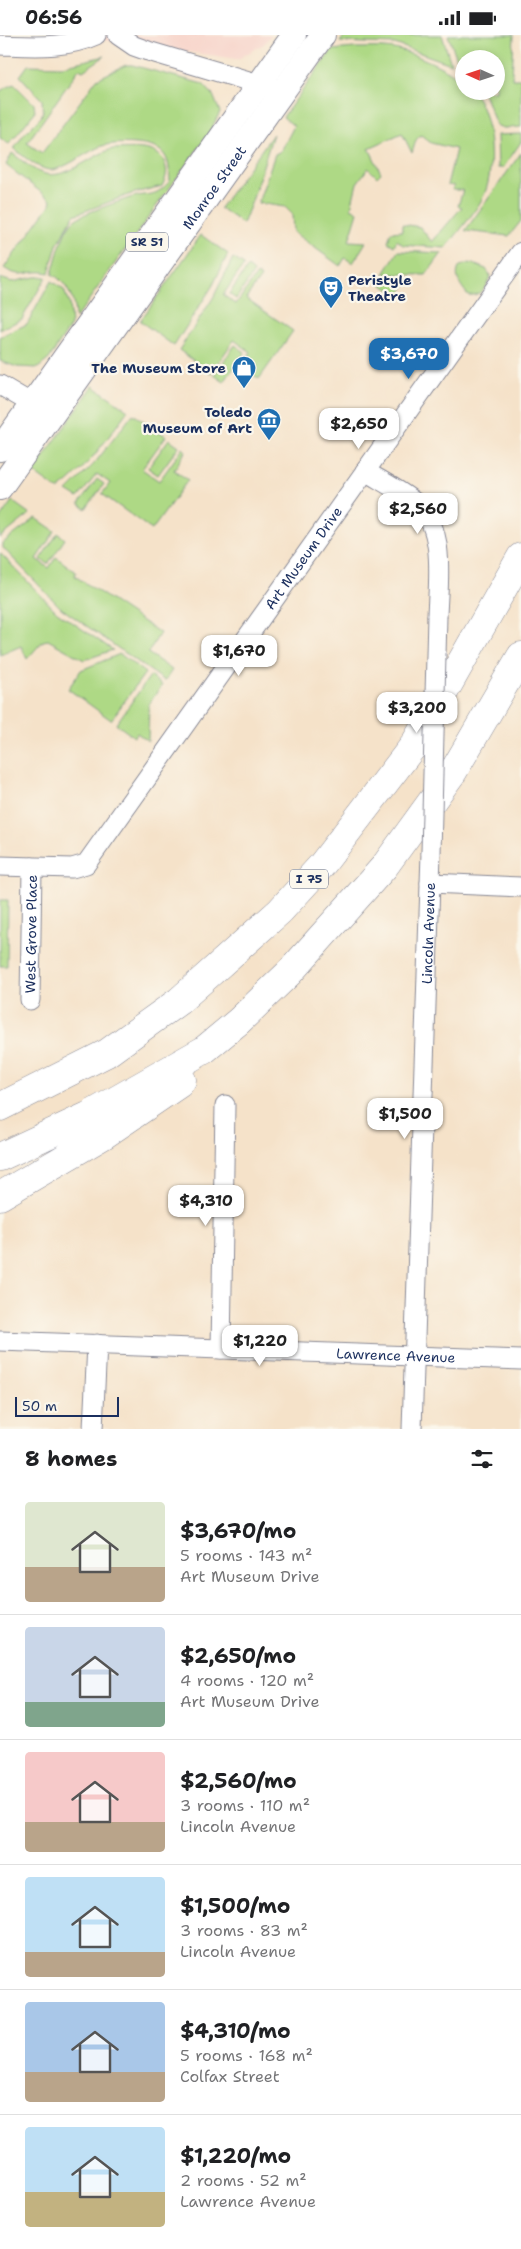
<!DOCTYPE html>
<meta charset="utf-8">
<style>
:root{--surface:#fff;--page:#f6f6f6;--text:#202124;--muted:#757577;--line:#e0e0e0;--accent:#1f6fb2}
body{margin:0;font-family:"Shantell Sans",sans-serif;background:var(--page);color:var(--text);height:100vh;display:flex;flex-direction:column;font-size:19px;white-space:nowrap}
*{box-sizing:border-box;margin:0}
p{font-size:16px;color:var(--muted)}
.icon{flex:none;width:28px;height:28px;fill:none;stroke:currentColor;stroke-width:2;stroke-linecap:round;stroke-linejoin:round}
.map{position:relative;height:1394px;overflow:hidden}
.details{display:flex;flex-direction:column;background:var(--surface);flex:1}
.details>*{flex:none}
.needle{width:32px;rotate:273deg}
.buttons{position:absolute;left:455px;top:15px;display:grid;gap:10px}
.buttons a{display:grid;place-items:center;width:50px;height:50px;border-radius:50%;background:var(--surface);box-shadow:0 2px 8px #0003;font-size:25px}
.scale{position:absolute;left:15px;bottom:12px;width:104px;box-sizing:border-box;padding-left:5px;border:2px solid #1b2f5e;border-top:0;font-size:14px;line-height:18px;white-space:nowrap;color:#1b2f5e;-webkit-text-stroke:4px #fbf7ec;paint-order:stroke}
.price{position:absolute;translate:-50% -42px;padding:0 11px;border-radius:10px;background:#fff;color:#222;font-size:16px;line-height:32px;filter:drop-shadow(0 1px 2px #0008)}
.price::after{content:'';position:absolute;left:50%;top:30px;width:15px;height:11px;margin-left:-8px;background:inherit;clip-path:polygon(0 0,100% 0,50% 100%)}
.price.selected{background:var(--accent);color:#fff}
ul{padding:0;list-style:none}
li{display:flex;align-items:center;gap:15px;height:125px;padding:0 25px}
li+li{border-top:1px solid var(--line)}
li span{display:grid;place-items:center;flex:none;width:140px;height:100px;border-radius:5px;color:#555}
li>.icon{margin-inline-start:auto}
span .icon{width:60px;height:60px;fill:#fffc;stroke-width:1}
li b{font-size:21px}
h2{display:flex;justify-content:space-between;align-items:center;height:60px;padding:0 25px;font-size:21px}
.status{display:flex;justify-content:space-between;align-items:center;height:35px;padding:0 25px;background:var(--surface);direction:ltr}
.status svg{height:14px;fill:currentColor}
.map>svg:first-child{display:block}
.built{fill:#f7d1c7}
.green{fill:#aed985;stroke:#648472}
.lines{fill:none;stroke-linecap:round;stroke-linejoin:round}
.minor-casing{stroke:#888894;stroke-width:21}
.major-casing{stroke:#888894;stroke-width:26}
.highway-casing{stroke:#888894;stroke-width:29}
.minor{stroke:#fff;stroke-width:19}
.major{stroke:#fff;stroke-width:24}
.highway{stroke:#fff;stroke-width:28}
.minor-bridge-casing{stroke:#888894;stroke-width:21;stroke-linecap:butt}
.minor-bridge{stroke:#fff;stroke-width:19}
.labels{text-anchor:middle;stroke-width:4.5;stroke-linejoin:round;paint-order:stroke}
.shield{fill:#fbf7ec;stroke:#5e6b89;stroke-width:1}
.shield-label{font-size:12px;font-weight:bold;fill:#1b2f5e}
.street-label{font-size:14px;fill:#1b2f5e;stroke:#fbf7ec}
.poi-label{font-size:14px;font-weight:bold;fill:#1b2f5e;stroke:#fbf7ec;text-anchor:end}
</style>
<div class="status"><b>06:56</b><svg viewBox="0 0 49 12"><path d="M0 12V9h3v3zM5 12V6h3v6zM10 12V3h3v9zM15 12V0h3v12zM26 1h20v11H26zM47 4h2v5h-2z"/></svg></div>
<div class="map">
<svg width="521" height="1394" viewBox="0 0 521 1394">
<rect width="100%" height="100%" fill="#fbf7ec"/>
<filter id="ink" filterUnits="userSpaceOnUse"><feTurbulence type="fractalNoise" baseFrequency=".02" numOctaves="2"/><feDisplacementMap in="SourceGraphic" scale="10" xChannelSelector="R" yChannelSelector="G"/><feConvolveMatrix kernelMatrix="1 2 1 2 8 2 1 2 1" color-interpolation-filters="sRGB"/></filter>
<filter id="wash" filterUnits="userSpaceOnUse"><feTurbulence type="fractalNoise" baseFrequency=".0096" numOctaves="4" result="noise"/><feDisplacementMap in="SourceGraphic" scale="20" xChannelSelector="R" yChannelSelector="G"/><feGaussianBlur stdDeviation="1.12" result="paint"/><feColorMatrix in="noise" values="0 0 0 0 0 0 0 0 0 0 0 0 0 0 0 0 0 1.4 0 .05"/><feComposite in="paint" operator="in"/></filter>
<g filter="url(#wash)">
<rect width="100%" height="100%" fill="#f5e2c9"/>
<path class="built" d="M 68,0 L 271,0 L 264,9 L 238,24 Z"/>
<path class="green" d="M 345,0 L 442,0 L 451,29 L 395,9 L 340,7 Z
M 448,0 L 514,0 L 512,44 L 521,44 L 521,92 L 503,93 L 496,90 L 483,56 L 496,56 L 496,24 L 464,24 L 464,35 L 460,32 Z
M 355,13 C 368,13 382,12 394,14 C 413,18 451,34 464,48 L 464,56 L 472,56 C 491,76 496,134 484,160 C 477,176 457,198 446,213 L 403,210 L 397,205 L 394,211 L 388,207 L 391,197 L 402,196 L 402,189 L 420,192 L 432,207 L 462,172 L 458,171 L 463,155 L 452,155 L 454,151 L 447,150 L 456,114 L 431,108 L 421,100 L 416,105 L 412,118 L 402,98 L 369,113 L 381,138 L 377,142 L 368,133 L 357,148 L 351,173 L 358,177 L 349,206 L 366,207 L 353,228 L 345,223 L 340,231 L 293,197 L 292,179 L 285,172 L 258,168 L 275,119 L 281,116 L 294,91 L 283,82 L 332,15 Z
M 105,21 L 83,36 L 79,34 L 27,108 L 42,118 L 97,44 L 126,30 L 132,30 L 203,49 L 213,60 L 220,77 L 209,98 L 75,284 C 75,266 68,248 52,239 C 56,225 63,192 76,184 C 84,178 123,165 133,162 C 154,157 154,163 170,146 C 169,136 170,125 162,117 C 152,107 114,107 102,111 C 88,116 62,136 50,135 C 37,134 24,121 14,114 L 24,99 L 41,82 L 43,76 L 42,65 L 20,41 L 28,30 L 62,31 Z
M 14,49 L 34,69 L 35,77 L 9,109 L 0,103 L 0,56 Z
M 273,99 L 252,166 L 243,189 L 220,173 Z
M 521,99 L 521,107 L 503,133 L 498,133 L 497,100 Z
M 113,114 C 129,114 159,109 165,129 C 168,138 166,143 162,151 L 131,159 L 74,180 L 57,210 L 49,238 C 28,233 23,246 4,233 L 50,170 L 51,165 L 6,130 L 12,118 C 20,124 28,131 37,136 C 63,150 89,120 113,114 Z
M 521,118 L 521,186 L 509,201 L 465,196 Z
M 201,200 L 228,219 L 213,250 L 174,311 L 140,286 Z
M 398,216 L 442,218 L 426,240 L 384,239 Z
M 233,223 L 244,230 L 223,260 L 236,269 L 257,239 L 261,242 L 246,263 L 293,296 L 259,344 L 241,331 L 251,317 L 234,305 L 211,338 L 179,315 L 213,263 Z
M 470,228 L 486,234 L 490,240 C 488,251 480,262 468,260 C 461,251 453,242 460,231 Z
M 248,232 L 254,237 L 236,264 L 229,259 Z
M 35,242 L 46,242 L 22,284 L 0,295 L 0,243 L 12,247 Z
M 380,244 L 410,244 L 398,261 L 378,246 Z
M 51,246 L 64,255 L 69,269 L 71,290 L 49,324 L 38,333 L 17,332 L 0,326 L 0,302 L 27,289 Z
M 235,310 L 245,317 L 224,347 L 214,340 Z
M 93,351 L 128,375 C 108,403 86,435 58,455 L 33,437 Z
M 133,379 L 166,401 L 142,434 L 159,446 L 183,413 L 186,416 L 174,435 L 188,445 L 152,495 L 102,459 L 110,448 L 97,439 L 78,463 L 67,456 L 94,429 Z
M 169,404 L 179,411 L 158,440 L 148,433 Z
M 97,444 L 104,449 L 86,474 L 79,469 Z
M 12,466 L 30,479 L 0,503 L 0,483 Z
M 36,483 L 55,496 L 36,524 L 49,533 L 56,522 L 76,537 L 75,541 L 160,598 L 148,618 L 172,635 L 165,646 L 61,573 L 3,513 L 3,508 Z
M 58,498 L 65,504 L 48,529 L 40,524 Z
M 0,518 L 57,577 L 113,615 L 84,625 L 48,605 L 43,606 L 27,624 L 21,611 L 0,620 Z
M 120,619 L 145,638 L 111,685 L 68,654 L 81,635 Z
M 150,641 L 162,650 L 149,669 L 148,706 L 137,698 L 134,702 L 116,689 Z
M 0,865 L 8,865 L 7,931 L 0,931 Z"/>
</g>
<g filter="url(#ink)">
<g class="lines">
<defs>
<g id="minor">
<path d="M 118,0 L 134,11 L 148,16 L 272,53"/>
<path d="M 0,10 C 34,11 65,14 96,0"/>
<path d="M 0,350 L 44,376"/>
<path d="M 365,436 C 383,447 403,457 418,470 C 446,494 438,548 437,581"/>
<path id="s1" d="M 0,831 L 72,833 L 86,829 L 521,217"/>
<path d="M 430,848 L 521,852"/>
<path id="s2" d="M 30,965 L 32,832"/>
<path id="s3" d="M 0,1306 L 521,1325"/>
<path d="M 221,1314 L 225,1070"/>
<path d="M 93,1394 L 97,1309"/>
<path id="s4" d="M 412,1394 L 431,818"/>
</g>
<g id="major">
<path d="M 0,414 L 294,0"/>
<path id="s5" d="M 0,453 L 323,0"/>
</g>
<path id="highway" d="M 0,1072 L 107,1018 L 179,966 L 280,876 L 321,831 L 414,710 L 521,522
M 0,1122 L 88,1081 L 204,1015 L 239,986 L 289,938 L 384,832 L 453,737 L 521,621
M 0,1161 L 104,1100 L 179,1049 L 182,1045"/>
</defs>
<use href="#minor" class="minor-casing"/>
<use href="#major" class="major-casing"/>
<use href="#highway" class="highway-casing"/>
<use href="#minor" class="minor"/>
<use href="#major" class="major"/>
<use href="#highway" class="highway"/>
<defs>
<path id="minor-bridge" d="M 431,818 L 437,581"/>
</defs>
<use href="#minor-bridge" class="minor-bridge-casing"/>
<use href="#minor-bridge" class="minor-bridge"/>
</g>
</g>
<defs>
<symbol id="theatre-pin" viewBox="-11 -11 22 30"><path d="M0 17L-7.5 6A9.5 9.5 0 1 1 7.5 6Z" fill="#1f6fb2" stroke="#fbf7ec"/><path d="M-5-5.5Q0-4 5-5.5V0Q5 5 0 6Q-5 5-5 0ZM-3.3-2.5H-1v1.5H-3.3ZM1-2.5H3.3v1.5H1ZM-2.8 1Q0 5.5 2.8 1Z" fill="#fff"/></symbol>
<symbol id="shop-pin" viewBox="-11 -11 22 30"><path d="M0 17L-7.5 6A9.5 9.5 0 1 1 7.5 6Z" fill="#1f6fb2" stroke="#fbf7ec"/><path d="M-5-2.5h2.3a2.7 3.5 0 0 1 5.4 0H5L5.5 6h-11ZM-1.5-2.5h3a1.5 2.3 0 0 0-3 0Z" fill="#fff"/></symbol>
<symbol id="museum-pin" viewBox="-11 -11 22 30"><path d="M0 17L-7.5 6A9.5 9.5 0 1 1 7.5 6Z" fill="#1f6fb2" stroke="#fbf7ec"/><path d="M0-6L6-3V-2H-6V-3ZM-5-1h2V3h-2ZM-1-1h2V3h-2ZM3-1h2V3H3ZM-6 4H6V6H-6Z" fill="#fff"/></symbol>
</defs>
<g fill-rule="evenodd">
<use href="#theatre-pin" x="317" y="239" width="28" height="38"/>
<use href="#shop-pin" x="230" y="319" width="28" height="38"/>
<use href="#museum-pin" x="255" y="371" width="28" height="38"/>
</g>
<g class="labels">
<g class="shield">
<rect x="126" y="197.5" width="42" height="19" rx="4"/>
<rect x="290" y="834.5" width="38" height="19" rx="4"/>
</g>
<g class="shield-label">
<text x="147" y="211">SR 51</text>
<text x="309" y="848">I 75</text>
</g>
<g class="street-label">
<text dy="5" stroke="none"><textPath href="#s5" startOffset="369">Monroe Street</textPath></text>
<text dy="5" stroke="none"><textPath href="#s1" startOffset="462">Art Museum Drive</textPath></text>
<text dy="5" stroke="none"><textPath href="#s2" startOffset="66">West Grove Place</textPath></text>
<text dy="5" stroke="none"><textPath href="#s4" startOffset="496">Lincoln Avenue</textPath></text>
<text dy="5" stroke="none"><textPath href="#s3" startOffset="396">Lawrence Avenue</textPath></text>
</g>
<g class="poi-label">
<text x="348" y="250" text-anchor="start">Peristyle<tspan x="348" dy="16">Theatre</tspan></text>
<text x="226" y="338">The Museum Store</text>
<text x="252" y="382">Toledo<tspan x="252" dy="16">Museum of Art</tspan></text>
</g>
</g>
</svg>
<div class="buttons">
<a><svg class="needle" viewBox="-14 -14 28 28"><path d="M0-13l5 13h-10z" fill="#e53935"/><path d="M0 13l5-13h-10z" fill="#757577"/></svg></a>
</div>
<div class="scale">50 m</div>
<b class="price selected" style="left:409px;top:345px">$3,670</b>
<b class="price" style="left:359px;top:415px">$2,650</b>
<b class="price" style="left:418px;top:500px">$2,560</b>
<b class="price" style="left:239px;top:642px">$1,670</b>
<b class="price" style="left:417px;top:699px">$3,200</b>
<b class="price" style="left:405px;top:1105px">$1,500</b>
<b class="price" style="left:206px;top:1192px">$4,310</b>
<b class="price" style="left:260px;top:1332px">$1,220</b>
</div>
<section class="details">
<h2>8 homes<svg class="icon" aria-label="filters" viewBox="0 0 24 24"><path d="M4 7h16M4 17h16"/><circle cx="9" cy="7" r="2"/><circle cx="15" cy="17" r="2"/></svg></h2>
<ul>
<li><span style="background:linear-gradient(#dfe7d0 65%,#b9a48a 0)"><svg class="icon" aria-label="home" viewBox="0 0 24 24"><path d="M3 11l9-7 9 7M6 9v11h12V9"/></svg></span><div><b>$3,670/mo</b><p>5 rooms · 143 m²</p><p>Art Museum Drive</p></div></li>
<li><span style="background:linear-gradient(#c9d6e8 75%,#7fa58c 0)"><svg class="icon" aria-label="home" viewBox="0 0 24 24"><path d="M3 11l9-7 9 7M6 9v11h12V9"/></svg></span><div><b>$2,650/mo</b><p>4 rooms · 120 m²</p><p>Art Museum Drive</p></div></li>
<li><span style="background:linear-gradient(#f6c9c9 70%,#b9a48a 0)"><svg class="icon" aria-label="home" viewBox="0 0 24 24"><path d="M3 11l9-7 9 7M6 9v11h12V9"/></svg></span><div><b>$2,560/mo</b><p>3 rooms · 110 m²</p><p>Lincoln Avenue</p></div></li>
<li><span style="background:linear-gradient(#bfe0f5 75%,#b9a48a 0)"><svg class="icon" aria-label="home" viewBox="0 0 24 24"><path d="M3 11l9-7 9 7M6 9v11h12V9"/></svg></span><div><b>$1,500/mo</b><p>3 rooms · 83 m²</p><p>Lincoln Avenue</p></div></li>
<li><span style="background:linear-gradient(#a9c7e8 70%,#b9a48a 0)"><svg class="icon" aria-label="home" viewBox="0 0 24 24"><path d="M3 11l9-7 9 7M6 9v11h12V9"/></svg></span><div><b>$4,310/mo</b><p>5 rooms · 168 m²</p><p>Colfax Street</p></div></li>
<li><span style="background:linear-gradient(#bfe0f5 65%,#c2b280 0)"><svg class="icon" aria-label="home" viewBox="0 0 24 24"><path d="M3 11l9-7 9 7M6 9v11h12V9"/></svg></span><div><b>$1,220/mo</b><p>2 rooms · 52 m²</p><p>Lawrence Avenue</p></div></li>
</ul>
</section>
